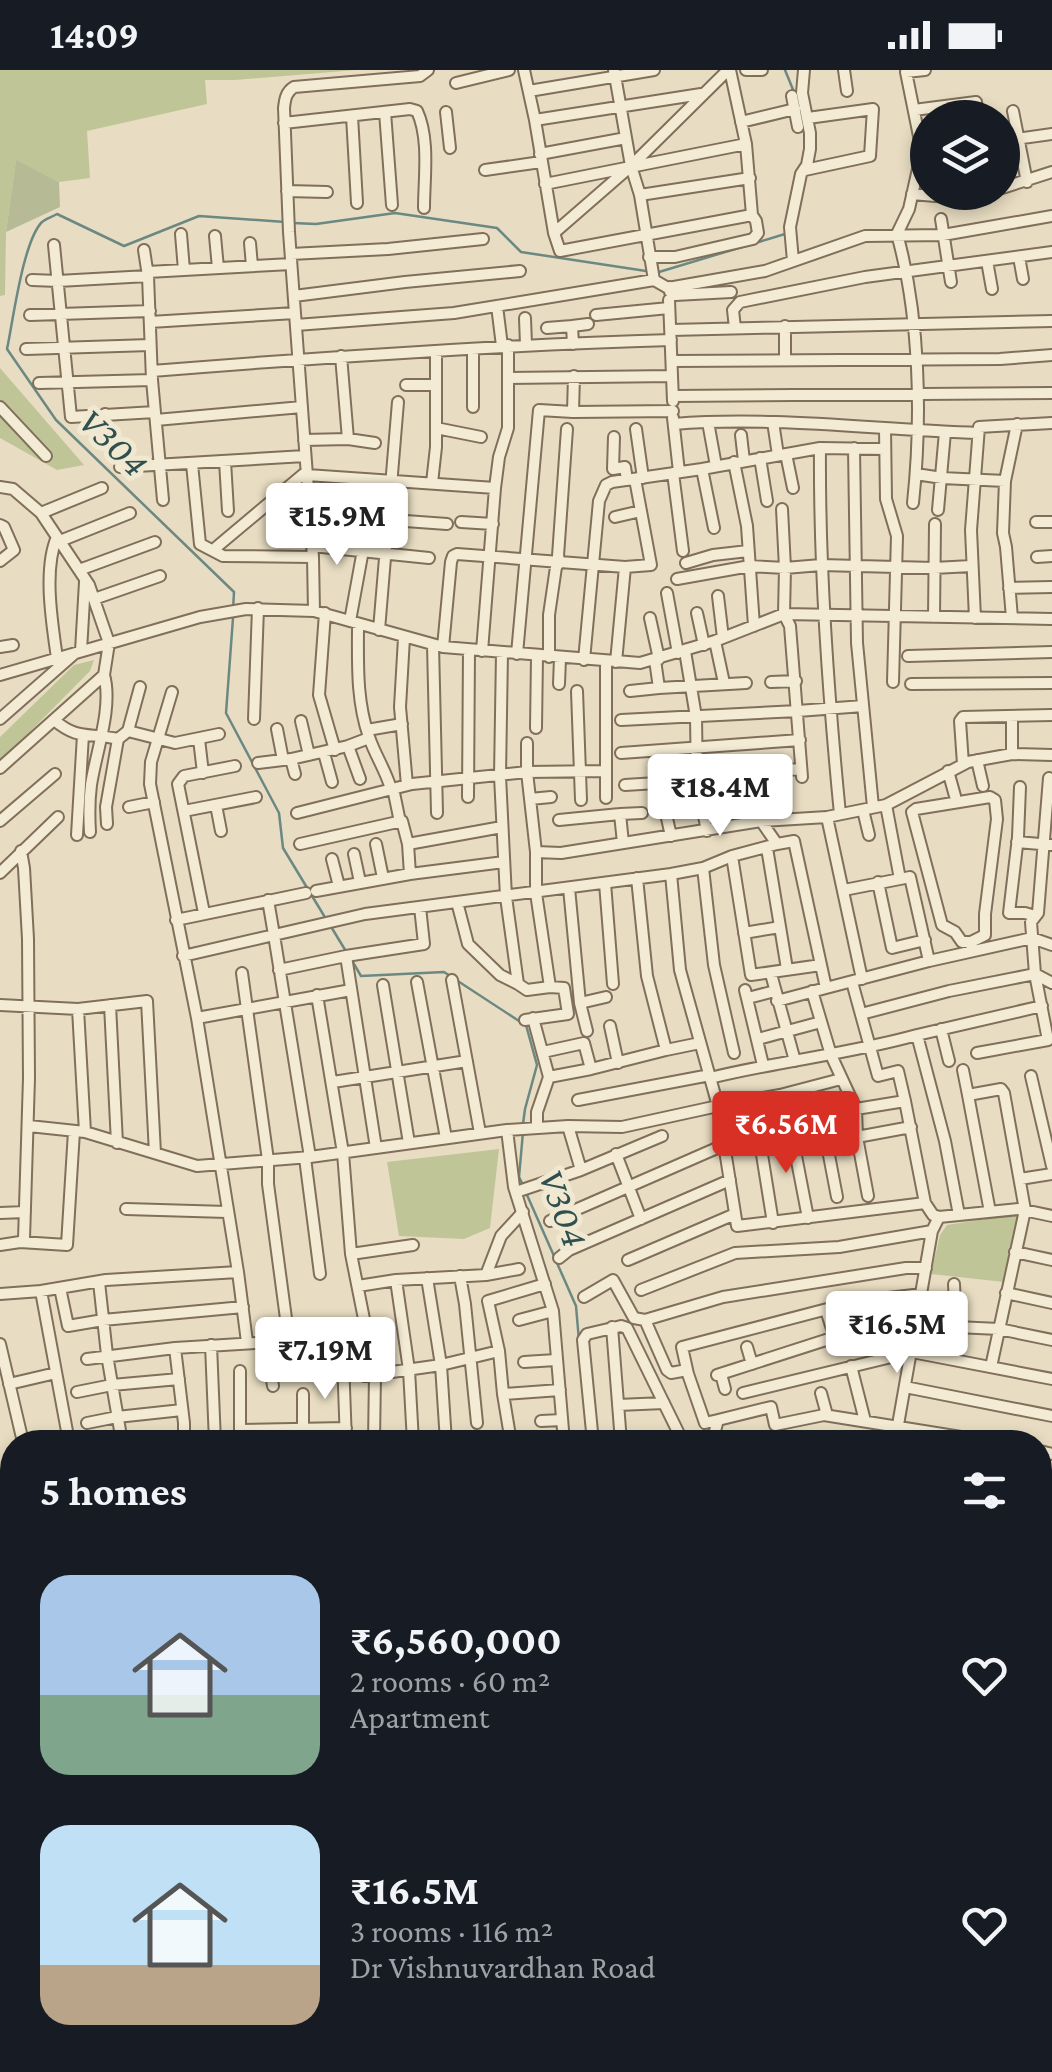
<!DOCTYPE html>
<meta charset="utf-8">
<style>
:root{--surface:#171b24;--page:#20242c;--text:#f1f3f6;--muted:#9ea1a6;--accent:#d93025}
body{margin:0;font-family:"Crimson Pro",serif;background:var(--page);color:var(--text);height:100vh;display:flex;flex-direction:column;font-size:38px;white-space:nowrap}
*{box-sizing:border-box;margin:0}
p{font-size:32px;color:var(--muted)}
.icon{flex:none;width:55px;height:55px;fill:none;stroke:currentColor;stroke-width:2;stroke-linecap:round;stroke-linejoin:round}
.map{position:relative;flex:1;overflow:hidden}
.details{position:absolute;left:0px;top:1360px;width:1052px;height:642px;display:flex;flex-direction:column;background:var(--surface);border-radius:40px 40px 0 0;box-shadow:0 5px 15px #0003}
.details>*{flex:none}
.tools{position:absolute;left:910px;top:30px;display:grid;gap:20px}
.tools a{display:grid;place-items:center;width:110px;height:110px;border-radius:50%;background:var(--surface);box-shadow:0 5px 15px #0003;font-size:50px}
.price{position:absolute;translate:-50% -85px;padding:0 22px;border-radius:10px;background:#fff;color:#222;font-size:32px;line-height:65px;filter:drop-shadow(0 2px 5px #0008)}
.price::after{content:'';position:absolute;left:50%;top:60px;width:30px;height:22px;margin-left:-15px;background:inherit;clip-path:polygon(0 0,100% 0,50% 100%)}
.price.active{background:var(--accent);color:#fff}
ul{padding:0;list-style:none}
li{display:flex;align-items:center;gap:30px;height:250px;padding:0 40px}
li span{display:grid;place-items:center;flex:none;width:280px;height:200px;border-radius:30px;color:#555}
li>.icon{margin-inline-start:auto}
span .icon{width:120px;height:120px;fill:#fffc;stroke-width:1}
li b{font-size:42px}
h2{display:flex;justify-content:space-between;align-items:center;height:120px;padding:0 40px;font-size:42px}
.status{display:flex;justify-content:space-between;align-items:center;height:70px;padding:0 50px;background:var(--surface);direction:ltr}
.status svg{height:28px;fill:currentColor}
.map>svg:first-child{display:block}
.green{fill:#c0c597}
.cemetery{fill:#b6bb96}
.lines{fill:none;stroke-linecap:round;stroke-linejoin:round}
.stream{stroke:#6c8882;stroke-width:2.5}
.minor-casing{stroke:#806f5b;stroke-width:14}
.minor{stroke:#f4ebd4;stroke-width:10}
.labels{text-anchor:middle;stroke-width:10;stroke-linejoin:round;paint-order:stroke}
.water-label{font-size:38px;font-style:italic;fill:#2f504e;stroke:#f1e8d1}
</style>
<div class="status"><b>14:09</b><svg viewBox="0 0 49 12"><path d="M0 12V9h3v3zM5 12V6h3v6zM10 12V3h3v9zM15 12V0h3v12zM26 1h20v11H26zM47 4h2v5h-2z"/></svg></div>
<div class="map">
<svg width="1052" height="2002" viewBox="0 0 1052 2002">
<rect width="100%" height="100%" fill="#e8ddc2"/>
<path class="green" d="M 0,0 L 356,0 L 235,10 L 205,10 L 207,34 L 87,61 L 90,108 L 59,112 L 16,91 L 6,162 L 5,225 L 0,226 Z
M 0,298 L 84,395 L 57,400 L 0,368 Z
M 94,590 L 90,601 L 0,692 L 0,667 L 74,595 Z
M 499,1079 L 490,1158 L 464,1169 L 399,1166 L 387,1092 Z
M 1018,1144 L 1004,1212 L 931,1204 L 940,1165 L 947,1155 Z"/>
<path class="cemetery" d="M 16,90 L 59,112 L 60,137 L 6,162 Z"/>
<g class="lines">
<path class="stream" d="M 785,0 L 794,22
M 802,94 L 805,77
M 293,153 L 316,154 L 395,143 L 497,158 L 521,182 L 646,201
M 659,202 L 785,164
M 233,540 L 234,522 L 56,350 L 7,279 C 13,251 23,171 42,152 C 46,149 52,147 57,144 L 124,176 L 199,146 L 285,152
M 233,548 L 226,643 L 279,743 L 283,778 L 326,849
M 330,855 L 347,883
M 351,889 L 361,906 L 444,902 L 519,951
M 523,1054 L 525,1039 L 537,995 L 526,955
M 523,1062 L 519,1107 L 524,1117
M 527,1125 L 554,1186
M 557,1193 L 576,1236 L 579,1271
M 1040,1743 L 1052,1742
M 937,2002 L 938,1990"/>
<defs>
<path id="minor" d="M 524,0 L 535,50 L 554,163 L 560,181 L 752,145 L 746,74 L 730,0
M 614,0 L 631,96 L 640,125 L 654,210
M 746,0 L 762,0
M 844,0 L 847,21
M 456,13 L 509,0
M 529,21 L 654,0
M 792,26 L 798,57
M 914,40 L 976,32
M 1013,41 L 1027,112
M 385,42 L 392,135
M 446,42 L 450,78
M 352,46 L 357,133
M 535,50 L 701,24
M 741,52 L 795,39
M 284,53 L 410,39 L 417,41 C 430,69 424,108 424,138
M 1002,71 L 1052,64
M 540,84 L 626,68
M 485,100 L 541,92
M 805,100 L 870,86 L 873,39 L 808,48
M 545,114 L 746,74
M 1002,118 L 1052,102
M 287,121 L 327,122
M 912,124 L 947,127 L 983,122
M 640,125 L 750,108
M 941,149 L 951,212
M 554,163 L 631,96 L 728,0
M 181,164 L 184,200
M 897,164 C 920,246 922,348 913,433
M 897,164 L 909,139 L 922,81 L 906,2 L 925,0
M 215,166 L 218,198
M 250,173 L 252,196
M 54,175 L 71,347 L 155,342
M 144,180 L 148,206 L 152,310 L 163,430
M 291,184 L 388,179 L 483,169
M 649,187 L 675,187 L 753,169 L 758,163 L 756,151 L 752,145
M 1019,187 L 1023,209
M 793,191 L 790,157 L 801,104 L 807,95 L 810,79 L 810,63 L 802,23 L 804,0
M 987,191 L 992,219
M 148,202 L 291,194
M 32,210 L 58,211 L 148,206
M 670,217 L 670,222 L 675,225 L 731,222
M 294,226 L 405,212 L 520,201
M 669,230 L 673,331
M 497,236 L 502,276
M 30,245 L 150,241
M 596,245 L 669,238
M 525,248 L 526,275
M 150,252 L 295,243
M 296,255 L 454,243 L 654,210 L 668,218 L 765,201 L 865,166 L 943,165 L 1052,146
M 572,256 L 588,254
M 785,256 L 785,285
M 547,258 L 572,256 L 573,274
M 735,258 L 733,240 L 740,232 L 865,207 L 1052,182
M 671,260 L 1052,251
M 26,279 L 150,275
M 672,291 L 1000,289 L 1052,285
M 152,301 C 325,287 498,275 671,270
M 508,308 L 672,306
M 39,313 L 152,310
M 406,315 L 436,315
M 673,326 L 1052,323
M 0,337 L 46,386
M 473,337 L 473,279
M 573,342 L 574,306
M 105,344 L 106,373
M 673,348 L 679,402
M 156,350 L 302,337
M 708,352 L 716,396
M 773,352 L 778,385
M 674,354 C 775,346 877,360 978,363
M 436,358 L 481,367
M 636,359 L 643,408
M 885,359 L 886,429 L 897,466 L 893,612
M 741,365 L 744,391
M 614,367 L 613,399 L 625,397 L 627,410
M 348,369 L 375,373
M 304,370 L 348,369 L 341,286
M 820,378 C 819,500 828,622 840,744
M 854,378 L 857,573 L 873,737
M 786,384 L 793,418
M 760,388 L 767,431
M 225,391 L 228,441
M 734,392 L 747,456 L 754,556
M 192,394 L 200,474 L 223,486 L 313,487
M 120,397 L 305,386
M 702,399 L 714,458
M 673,403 L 683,481
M 916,404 L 942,408 L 1005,411
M 307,405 L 495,418
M 432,413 L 436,377 L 436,281
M 0,417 L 13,419 L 41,443 L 89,515 L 109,573 L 104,605 L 0,698
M 782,439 L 785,498 L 784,544 L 790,556 L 802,707
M 938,440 L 945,362
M 41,443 L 102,418
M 309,444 L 447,454
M 615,447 L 641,441
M 461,452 L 493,454
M 1036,452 L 1052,452
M 0,455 L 4,457 L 14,480 L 0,491
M 60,471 L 130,443
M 312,476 L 429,488
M 213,480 L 306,402
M 1037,487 L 1052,486
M 686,493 L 713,485 L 748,481
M 79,500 L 155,472
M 677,509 L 750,496 L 785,498 L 821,495 L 934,498 L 971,496
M 1009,518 L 1052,517
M 667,523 L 678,583
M 718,526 L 723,568
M 94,529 L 160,506
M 314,541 L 313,487 L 289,162 L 284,38 C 285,29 286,22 294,17 L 420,6 L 428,0
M 325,543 L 319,625 L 335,680
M 697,543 L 704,575
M 934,547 L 935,454
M 650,548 L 659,589
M 975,548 L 971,460 L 979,357 L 1052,353
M 1012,548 L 1006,477 L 1003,463 L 1005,411 L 1017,354
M 350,551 L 363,480
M 358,554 C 358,592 356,630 369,667 C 375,685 386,701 391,719
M 379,560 L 398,332
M 404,568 L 400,637 L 407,715
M 715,571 L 724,613
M 433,575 L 437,743
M 0,577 L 13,575
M 443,577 L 451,492 L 453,486 L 457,484 L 625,497 L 651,495 L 635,409
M 81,581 L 85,512
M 482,581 L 495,418 L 499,387 L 508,358 L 508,275
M 685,581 L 696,647 L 697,711 L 707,761
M 502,583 L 500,706 L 506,827 L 518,914 L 527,920 L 550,917
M 517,584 L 539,340 L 573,342 L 673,341
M 908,586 L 1052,582
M 549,587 L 549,545 L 556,497 L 560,492 L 558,486 L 567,359
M 57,588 C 52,553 43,499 57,467
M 584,590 L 599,431 L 606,415 L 612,412 L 702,399 L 820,378 L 885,379
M 655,590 L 659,618 L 746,613
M 606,592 L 606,728
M 616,592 L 625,497
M 0,605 L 200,547 L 246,539 L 314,541 L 443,577 L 640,593 L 715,571 L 784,544 L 1052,549
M 771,612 L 796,611
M 559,614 L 560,588
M 911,614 L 1052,613
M 577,621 L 581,730
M 630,621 L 659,618
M 172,622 L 151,692 L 150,714 L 197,948 L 238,1202 L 247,1272
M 1012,646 L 1012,684
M 0,649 L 74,584
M 254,649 L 258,538
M 54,650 C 79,671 88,662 118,669 L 128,661 L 175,673 L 219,664
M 621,650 L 798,641 L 863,636
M 301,651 L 309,685
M 536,658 L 537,586
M 277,659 L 283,690
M 367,660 L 402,654
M 128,661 L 140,617
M 199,669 L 203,703
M 324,683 L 332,712
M 621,683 L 800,670
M 977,690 L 983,716
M 258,693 L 291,689
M 963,694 L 960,651 L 963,647 L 1052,645
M 770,701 L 801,699
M 948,701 L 955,726
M 295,704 L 291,689 L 348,676
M 360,709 L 348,676 L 369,668
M 625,715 L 767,706
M 1020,717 L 1018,767 L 1009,843 L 1025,843 L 1035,846
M 393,718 L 400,752
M 468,727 L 469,580
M 530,729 L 551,727
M 216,735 L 221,761
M 664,735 L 671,766
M 129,737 L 154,732
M 863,740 L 869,765
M 184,741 L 256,727
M 297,743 L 412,714 L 527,702 L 605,701
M 827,747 L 862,909
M 559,750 L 620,744
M 0,751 L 55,704
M 107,754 L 106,737 L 118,669
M 90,762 C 89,746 89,731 91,715 C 96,682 113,637 104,605
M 77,765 L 83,665
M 1017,772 L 1052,775
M 623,773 L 620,744 L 642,743
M 300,774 L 402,751 L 408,774 L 410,804
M 376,774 L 383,808
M 408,774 L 502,757
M 777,774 L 794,771 L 826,918 L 777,931
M 767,778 L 787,899
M 536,782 L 561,783 L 761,751
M 354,784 L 360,812
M 732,786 L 751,905 L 821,895
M 332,789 L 339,816
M 703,798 L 714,895 L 734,983
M 0,803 L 58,747
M 671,804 L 680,900 L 718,1036 L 780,1025 L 841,1009
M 637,808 L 647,906 L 666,980 L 700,973
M 900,809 L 910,807 L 929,891
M 878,812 L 892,878 L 925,870
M 605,813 L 613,914
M 569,818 L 580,933 L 606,927
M 844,820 L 900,809 L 886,735
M 316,821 L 410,804 L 504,792
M 457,832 L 468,874 L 500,905 L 518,914
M 204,843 L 178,714 L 184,706 L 235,696
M 176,850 L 306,823
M 744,863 L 780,857
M 971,872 L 985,865 L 985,844 L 997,749 L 995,730 L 990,727 L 916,739 L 912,742 L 942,855 L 955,862 L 962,872 L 971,872 L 972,881
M 183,886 L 274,865 L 268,830
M 346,886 L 424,874 L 420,837
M 279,900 L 346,886 L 376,1078
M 771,904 L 795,991
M 452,910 L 480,1063
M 417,912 L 446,1068
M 852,912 L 878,1006 L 898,1001 L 905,1031
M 383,915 L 409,1073
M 826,918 L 929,891 L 1032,868 L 1052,875
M 745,920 L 763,995
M 812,921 L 831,985 L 856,1039 L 857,1067 L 868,1126
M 317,925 L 343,1083 L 351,1184 L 375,1304 L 374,1372
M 748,928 L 775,921
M 580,933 L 587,961
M 0,935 L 78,939 L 147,931 L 155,1083
M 110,935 L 117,1073
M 78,939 L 85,1062
M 861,944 L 949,921 L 1035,904 L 1031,852 L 1038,843 L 1049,708
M 197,948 L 351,920
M 533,948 L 549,1007 L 591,999 L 584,973 L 543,982
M 525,950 L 568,944 L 564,918 L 550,917 L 536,823 L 536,782 L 527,702 L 527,673
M 610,956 L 618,993
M 941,959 L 949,991
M 917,965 L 1042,936
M 758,969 L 821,952
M 977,983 L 1048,970 L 1035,904 L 1052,913
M 591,999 L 666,980
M 963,1000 L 968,1025
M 1031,1006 L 1052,1096
M 710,1008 C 779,991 849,984 917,965 L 945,1071 L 959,1145
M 333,1012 L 467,991
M 578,1030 L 710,1005
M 823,1054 L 837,1127
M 29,1056 L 85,1062 L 197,1096 L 310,1087 L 507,1060 L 568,1056 L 622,1057 L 718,1036 L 737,1156 L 925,1133 L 933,1145 L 939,1147
M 568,1056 L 581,1100
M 537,1058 L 537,1042 L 549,1007
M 507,1060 L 514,1117 L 553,1241 L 564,1372
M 791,1060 L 808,1148
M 759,1066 L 773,1153
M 857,1067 L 911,1057
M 616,1084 L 641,1149
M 310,1087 L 274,865 L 365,844 L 671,804 L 703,798 L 732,786 L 777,774 L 761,751 L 827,747 L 886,735 L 968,692 L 1012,684 L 1052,685
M 305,1088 L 320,1204
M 1020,1109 L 1052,1104
M 516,1122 L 581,1100 L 662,1066
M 126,1139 L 227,1142
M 990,1142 L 968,1025 L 1001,1019 L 1004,1023 L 1025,1140 L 991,1297
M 0,1143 L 25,1142
M 550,1151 L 724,1075 L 823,1054 L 826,1046 L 856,1039 L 905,1031 L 925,1133
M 20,1172 L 67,1175 L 74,1061
M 0,1175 L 20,1172 L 24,1169 L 29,1008 L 28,869 L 24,798 L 21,781
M 1015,1182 L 1052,1190
M 351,1184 L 413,1175
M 559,1188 L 569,1180 L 730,1110
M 628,1190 L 735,1144
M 486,1205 L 519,1199
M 460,1206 L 465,1234 L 477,1353
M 427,1208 L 441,1295 L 446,1372
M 396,1210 L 409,1300 L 413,1372
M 99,1212 L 107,1285 L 122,1372
M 954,1214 L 956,1257 L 999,1259 L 1052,1270
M 358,1216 L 396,1210 L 486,1205 L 501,1166 L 523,1142
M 60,1218 L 68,1256 L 103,1250 L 243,1237
M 641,1220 L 735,1183 L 839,1177 L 932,1161
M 41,1221 L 69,1372
M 1006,1223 L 1052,1233
M 0,1224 L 41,1221 L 106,1210 L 238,1202
M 584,1227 L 613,1210 L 634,1248 L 645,1250 L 667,1300 L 671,1303 L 687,1300
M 826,1240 L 835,1268
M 519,1250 L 553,1241
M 645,1250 L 723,1227 L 906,1198 L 926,1198
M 612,1257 L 621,1372
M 266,1272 L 270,1297 L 355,1289
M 0,1274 L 23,1372
M 211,1275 L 215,1372
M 747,1277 L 752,1294
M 499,1281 L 488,1231 L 545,1214
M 87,1289 L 175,1278
M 343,1290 L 346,1372
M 524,1292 L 556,1290
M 851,1296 L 865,1351
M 270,1297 L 273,1316
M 240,1301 L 240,1360
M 721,1304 L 725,1319
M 717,1305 L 885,1251 L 918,1245
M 364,1306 L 441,1295 L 499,1281 L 503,1324 L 560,1320
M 9,1314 L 56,1303
M 905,1317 L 1052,1346
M 77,1322 L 112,1315 L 179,1309
M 743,1323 L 912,1282 L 1052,1309
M 821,1323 L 827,1345
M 503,1324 L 511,1372
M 618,1335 L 664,1333
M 718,1350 L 705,1353 L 688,1304 L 682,1277 L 854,1232 L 922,1224
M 541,1351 L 562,1350
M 87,1353 L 117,1347 L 182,1340
M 303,1358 L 303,1324
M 621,1371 L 684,1371
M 184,1372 L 184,1353 L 175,1278 L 289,1271 L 268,1114 L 268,1090 L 242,903
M 239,1372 L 240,1360 L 346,1358
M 593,1372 L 583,1270 L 587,1264 L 621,1256 L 627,1258 L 683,1372
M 712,1372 L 718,1350 L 771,1337 L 775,1355 L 824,1345 L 992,1372
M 895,1372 L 932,1161 L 939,1147 L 1019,1139 L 1052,1146
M 1040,1381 L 1052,1384
M 1040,1432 L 1052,1434
M 0,1470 L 12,1468 L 12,1470
M 1040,1476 L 1052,1478
M 1040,1511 L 1052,1513
M 0,1522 L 12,1519
M 0,1545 L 4,1565
M 1040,1545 L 1052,1547
M 0,1582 L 12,1584
M 1040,1643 L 1043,1593
M 0,1660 L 10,1763
M 1040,1690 L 1052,1691
M 0,1807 L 12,1806
M 6,1849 L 12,1848
M 0,1939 L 12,1941
M 1042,1967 L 1045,1753
M 220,1990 L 287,2002
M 306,1990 L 306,2002
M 483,1990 L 484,2002
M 915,1990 L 916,2002
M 947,1990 L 950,2002
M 842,1997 L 843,2002
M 588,2002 L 798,1997"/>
</defs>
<use href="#minor" class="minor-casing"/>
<use href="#minor" class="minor"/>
</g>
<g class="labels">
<g class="water-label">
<text transform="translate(114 372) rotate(44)" y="13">V304</text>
<text transform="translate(564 1138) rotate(70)" y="13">V304</text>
</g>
</g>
</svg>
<div class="tools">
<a><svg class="icon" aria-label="layers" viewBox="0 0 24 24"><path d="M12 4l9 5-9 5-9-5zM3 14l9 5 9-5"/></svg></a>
</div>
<b class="price" style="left:337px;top:498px">₹15.9M</b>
<b class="price" style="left:720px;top:769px">₹18.4M</b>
<b class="price active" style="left:786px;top:1106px">₹6.56M</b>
<b class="price" style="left:897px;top:1306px">₹16.5M</b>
<b class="price" style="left:325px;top:1332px">₹7.19M</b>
<section class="details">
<h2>5 homes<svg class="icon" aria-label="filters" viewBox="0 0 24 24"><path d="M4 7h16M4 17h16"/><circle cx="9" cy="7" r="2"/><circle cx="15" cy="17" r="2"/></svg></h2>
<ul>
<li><span style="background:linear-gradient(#a9c7e8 60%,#7fa58c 0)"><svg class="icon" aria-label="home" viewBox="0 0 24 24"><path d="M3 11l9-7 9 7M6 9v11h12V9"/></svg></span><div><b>₹6,560,000</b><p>2 rooms · 60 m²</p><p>Apartment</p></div><svg class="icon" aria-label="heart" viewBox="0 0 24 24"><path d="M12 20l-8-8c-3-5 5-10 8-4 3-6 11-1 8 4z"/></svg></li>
<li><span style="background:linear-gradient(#bfe0f5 70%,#b9a48a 0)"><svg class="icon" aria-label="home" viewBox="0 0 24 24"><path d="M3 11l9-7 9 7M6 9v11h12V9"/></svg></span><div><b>₹16.5M</b><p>3 rooms · 116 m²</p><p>Dr Vishnuvardhan Road</p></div><svg class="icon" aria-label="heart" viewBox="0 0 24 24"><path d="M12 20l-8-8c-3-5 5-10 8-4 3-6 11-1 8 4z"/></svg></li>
</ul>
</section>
</div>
